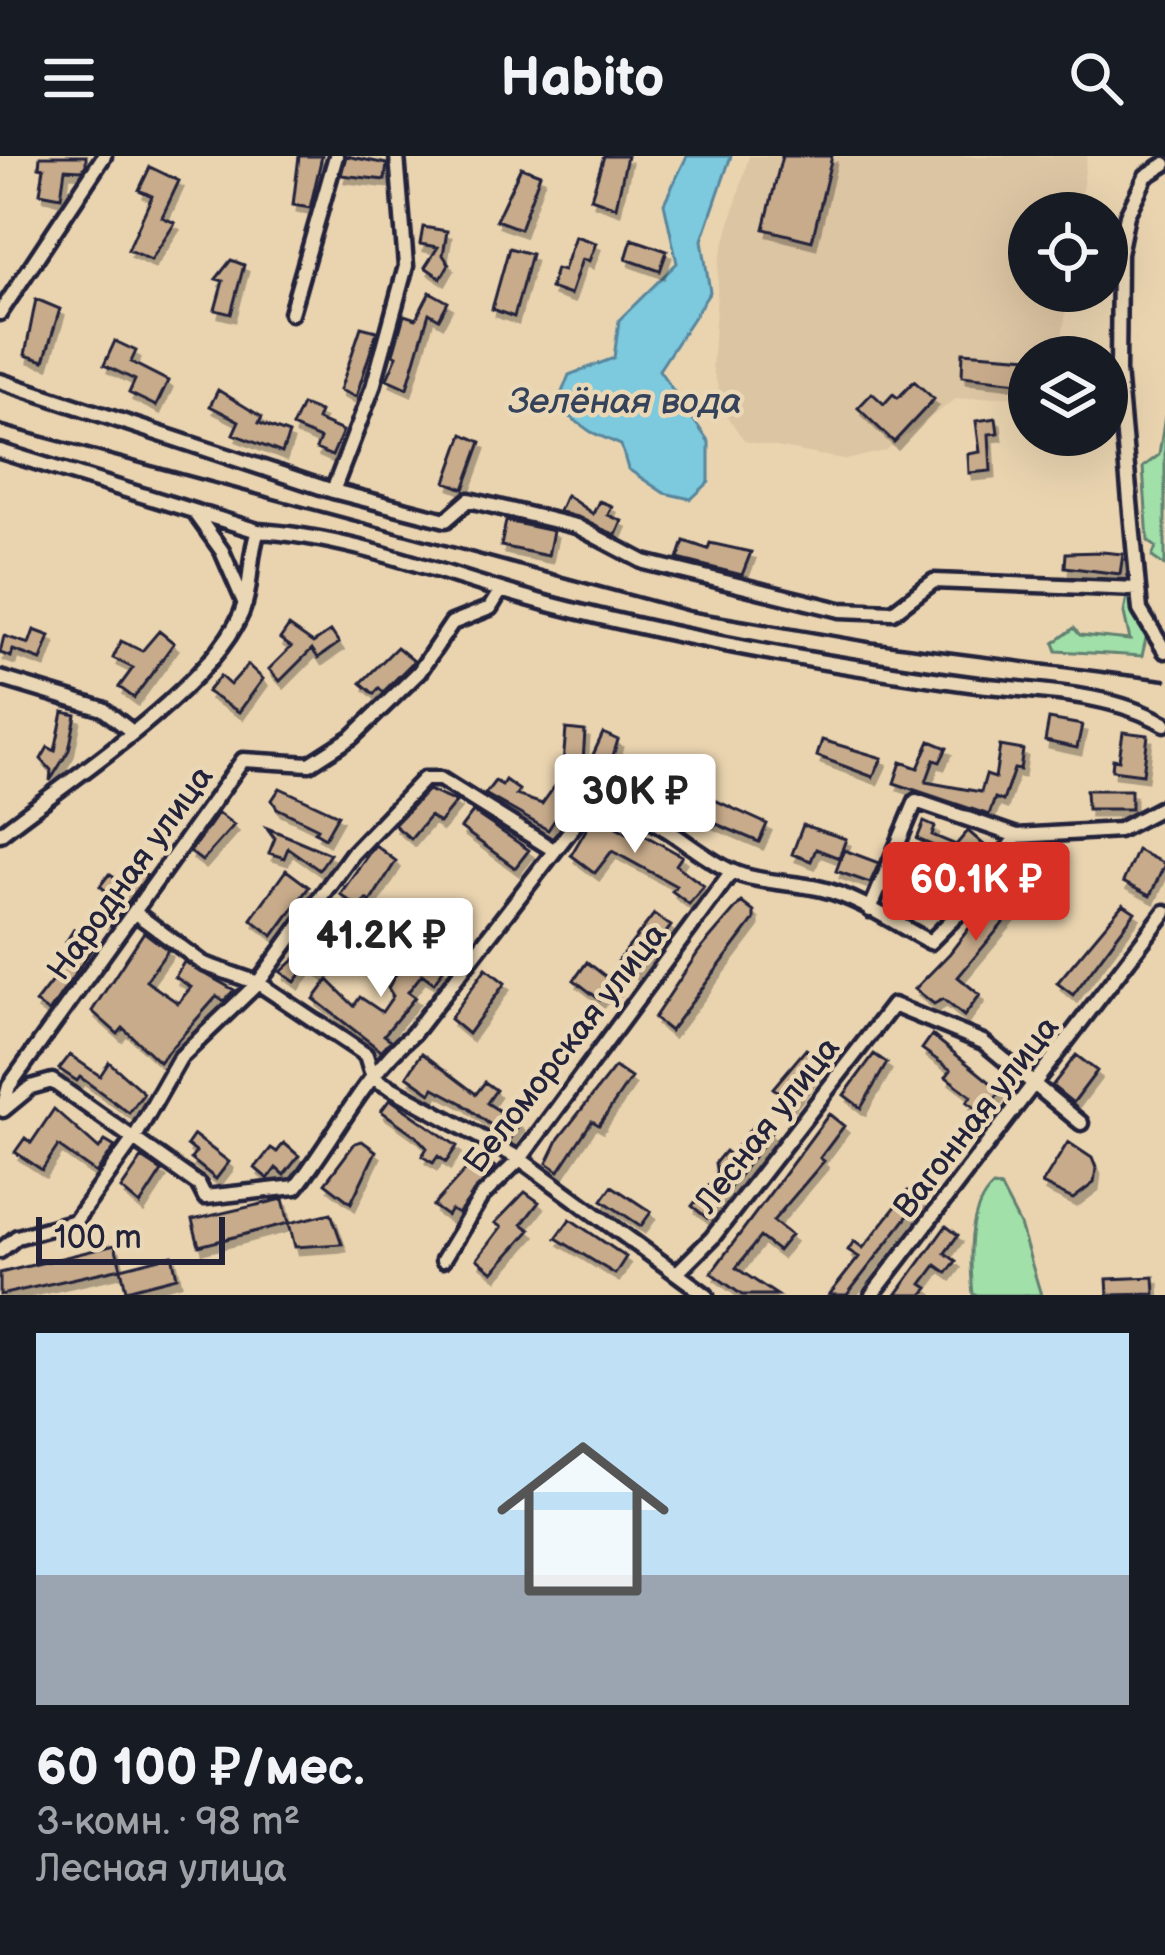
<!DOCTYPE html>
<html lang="ru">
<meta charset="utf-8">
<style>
:root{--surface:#171b24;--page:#242831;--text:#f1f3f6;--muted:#9ea1a6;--accent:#d93025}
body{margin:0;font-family:"Balsamiq Sans",sans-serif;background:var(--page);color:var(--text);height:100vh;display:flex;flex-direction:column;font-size:45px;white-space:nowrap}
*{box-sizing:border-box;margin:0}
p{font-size:39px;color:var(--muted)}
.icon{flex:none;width:66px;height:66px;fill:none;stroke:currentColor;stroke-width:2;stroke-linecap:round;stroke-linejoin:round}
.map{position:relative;height:1139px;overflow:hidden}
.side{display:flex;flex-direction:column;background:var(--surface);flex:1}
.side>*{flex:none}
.controls{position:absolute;left:1008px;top:36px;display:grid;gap:24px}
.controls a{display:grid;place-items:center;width:120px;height:120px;border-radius:50%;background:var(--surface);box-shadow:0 12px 48px #0002;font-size:60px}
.scale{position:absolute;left:36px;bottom:30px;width:189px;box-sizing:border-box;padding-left:12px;border:6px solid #22223b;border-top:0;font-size:33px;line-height:42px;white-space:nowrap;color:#22223b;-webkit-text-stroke:9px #ead7b5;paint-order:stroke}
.price{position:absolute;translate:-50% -102px;padding:0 27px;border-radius:12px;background:#fff;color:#222;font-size:39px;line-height:78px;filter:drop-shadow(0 3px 6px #0008)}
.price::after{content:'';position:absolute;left:50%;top:72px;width:36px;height:27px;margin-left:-18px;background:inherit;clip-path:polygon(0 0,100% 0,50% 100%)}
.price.selected{background:var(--accent);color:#fff}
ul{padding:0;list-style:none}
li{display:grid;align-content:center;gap:24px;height:636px;padding:0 36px}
li span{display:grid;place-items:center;height:372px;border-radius:0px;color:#555}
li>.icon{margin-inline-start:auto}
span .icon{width:216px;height:216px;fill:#fffc;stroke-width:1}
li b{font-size:51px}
header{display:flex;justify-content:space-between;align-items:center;height:156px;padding:0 36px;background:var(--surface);font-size:54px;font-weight:700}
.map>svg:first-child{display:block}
.built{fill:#dcc5a3}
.green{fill:#a1e0a8;stroke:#628172;stroke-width:3}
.water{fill:#7dc9dd;stroke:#59869c;stroke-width:3}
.building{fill:#c7ab8b;stroke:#22223b;stroke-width:3;filter:url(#shadow)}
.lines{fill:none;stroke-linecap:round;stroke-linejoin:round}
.minor-casing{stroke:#22223b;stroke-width:21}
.minor{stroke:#ead7b5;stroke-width:12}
.rail{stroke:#22223b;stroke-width:4.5}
.labels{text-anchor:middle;stroke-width:9;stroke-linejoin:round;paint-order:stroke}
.street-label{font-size:33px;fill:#22223b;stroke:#ead7b5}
.water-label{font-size:36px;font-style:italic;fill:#34435b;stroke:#ead7b5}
</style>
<header><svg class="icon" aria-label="menu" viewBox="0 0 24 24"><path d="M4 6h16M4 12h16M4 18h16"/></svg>Habito<svg class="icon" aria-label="search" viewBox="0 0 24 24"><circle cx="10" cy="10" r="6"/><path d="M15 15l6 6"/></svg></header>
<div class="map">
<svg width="1165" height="1139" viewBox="0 0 1165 1139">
<defs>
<filter id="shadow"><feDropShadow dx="4" dy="7" stdDeviation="0" flood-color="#0004"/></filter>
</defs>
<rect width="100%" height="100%" fill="#ead4b0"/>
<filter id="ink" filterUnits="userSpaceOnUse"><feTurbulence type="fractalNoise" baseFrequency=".00833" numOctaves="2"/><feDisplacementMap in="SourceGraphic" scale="24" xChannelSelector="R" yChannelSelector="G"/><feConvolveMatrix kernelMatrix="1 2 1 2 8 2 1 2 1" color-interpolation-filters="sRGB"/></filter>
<g filter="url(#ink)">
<path class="built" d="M 749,0 L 1087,0 L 1079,57 L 1029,57 L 1029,135 L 1069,135 L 1059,201 L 1029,201 L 1029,239 L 956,243 L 885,295 L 846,304 L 744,285 L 726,258 L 712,211 L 719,106 Z"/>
<path class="green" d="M 1165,260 L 1165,410 L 1152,401 L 1156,391 L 1148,385 L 1143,311 L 1159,299 Z
M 1127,440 L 1137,441 L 1147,478 L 1142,500 L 1057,495 L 1054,487 L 1074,472 L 1080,479 L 1130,484 L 1124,457 Z
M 993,1030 L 1001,1032 L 1020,1069 L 1041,1139 L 973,1139 C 970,1106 966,1054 993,1030 Z"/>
<path class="water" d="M 687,0 L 731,0 L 702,84 L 710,136 L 659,214 L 709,286 L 709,326 L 691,343 L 664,337 L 628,313 L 621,289 L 591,276 L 556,251 L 569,219 L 614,202 L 619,164 L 677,107 L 664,47 Z"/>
<path class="building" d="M 40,0 L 86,0 L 86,9 L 82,14 L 65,13 L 61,41 L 40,37 L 44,12 L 39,11 Z
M 299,0 L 322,0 L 310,52 L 293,49 Z
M 346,0 L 387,8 L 385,24 L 341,19 Z
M 604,0 L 627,0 L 616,51 L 591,42 Z
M 782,0 L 832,0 L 812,85 L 764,73 Z
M 150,11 L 179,25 L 162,61 L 175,67 L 151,104 L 128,94 L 152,40 L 139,34 Z
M 521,11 L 540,18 L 520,73 L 496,64 Z
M 423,71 L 447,75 L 443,99 L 449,108 L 441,122 L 425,111 L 438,91 L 420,88 Z
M 575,80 L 596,87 L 589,105 L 582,103 L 570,139 L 550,132 L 556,113 L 563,115 Z
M 632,83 L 667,95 L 660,115 L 626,103 Z
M 509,92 L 531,98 L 514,161 L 492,153 Z
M 231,104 L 244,109 L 231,158 L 215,154 L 223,125 L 216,123 Z
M 430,136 L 448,146 L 439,163 L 429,157 L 407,232 L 387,223 L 397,200 L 393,198 L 404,159 L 416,163 Z
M 36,143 L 60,153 L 44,205 L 25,199 Z
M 361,171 L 377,175 L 356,241 L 340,234 Z
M 115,185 L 136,195 L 131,206 L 168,225 L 156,250 L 129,237 L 135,224 L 104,209 Z
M 963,196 L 1029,201 L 1029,227 L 962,220 Z
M 914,225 L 934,243 L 894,286 L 858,252 L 872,237 L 884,248 L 893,238 L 898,242 Z
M 218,234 L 262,261 L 259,267 L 289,278 L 282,297 L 233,278 L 239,265 L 210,250 Z
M 302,249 L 320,256 L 317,264 L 343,275 L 332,300 L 316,293 L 320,283 L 292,271 Z
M 996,262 L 998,277 L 989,278 L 991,315 L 969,317 L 968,298 L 980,296 L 976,265 Z
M 463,278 L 481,286 L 464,333 L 446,326 Z
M 566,339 L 593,358 L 599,345 L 612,350 L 608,359 L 622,365 L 616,379 L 559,355 Z
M 506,365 L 553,375 L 548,400 L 501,390 Z
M 684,385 L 708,393 L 710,387 L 751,396 L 742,419 L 678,403 Z
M 1102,396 L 1123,398 L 1120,418 L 1065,411 L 1066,397 Z
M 289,470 L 313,487 L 331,475 L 339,487 L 318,502 L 312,493 L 280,525 L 269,513 L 291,491 L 280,483 Z
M 34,474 L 50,480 L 41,504 L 13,494 L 11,501 L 0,497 L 4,480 L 29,488 Z
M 159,475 L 174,487 L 134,542 L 119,531 L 133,512 L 113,502 L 121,485 L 142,495 Z
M 397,491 L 414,505 L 383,536 L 379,532 L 374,538 L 361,527 Z
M 248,509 L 263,523 L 239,556 L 207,536 L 220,520 L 230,529 Z
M 63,556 L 76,559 L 69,594 L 50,625 L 51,614 L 41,603 L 48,591 L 55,595 Z
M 1049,563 L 1082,569 L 1077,592 L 1045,585 Z
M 566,573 L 585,575 L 582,622 L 548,674 L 485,638 L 495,625 L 502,629 L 505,624 L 519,634 L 516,639 L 542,648 L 562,620 Z
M 1123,576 L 1148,579 L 1143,618 L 1112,614 L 1113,603 L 1119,604 Z
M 603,577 L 618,584 L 605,625 L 585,616 Z
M 822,584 L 882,602 L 873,621 L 817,600 Z
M 930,585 L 947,592 L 940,606 L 934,604 L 926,626 L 981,636 L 986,619 L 995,622 L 1000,590 L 1023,594 L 1020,614 L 1014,613 L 1003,645 L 995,642 L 989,659 L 894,627 L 901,606 L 918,612 Z
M 642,609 L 707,648 L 710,642 L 767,668 L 759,686 L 650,640 L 647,647 L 629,640 Z
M 280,632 L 338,659 L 325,682 L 315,676 L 318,672 L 277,652 L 272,644 Z
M 428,634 L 456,646 L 439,667 L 430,660 L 411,683 L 394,669 Z
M 1086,634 L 1131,634 L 1131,653 L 1087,653 Z
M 473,656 L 529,694 L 515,712 L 461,672 Z
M 218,657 L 234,669 L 202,705 L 190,696 Z
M 604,664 L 636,682 L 639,676 L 682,700 L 676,709 L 704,730 L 689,748 L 672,735 L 676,730 L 612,695 L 595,717 L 571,699 L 590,667 Z
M 924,666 L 935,671 L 932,679 L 956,689 L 968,675 L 984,689 L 960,718 L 948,707 L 955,699 L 917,683 Z
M 803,669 L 846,683 L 839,702 L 816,693 L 811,705 L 792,698 Z
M 267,672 L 292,682 L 330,698 L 319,714 L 288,692 L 284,702 L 269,697 L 275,682 Z
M 375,689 L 396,705 L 370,746 L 366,743 L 359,752 L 340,738 Z
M 844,694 L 879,707 L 870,727 L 836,715 Z
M 1137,694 L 1165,708 L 1150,740 L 1123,726 Z
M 1020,706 L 1040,723 L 958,821 L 980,839 L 964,860 L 943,843 L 934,848 L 915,833 L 950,797 Z
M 132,709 L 147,720 L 111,770 L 97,760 L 112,740 L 100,730 L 109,718 L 119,725 Z
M 286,714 L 309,731 L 273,780 L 251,763 Z
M 741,746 L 754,756 L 754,764 L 670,875 L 654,862 L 699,795 Z
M 1123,748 L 1135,756 L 1073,839 L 1057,827 Z
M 328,756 L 345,768 L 324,795 L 334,803 L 322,819 L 309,808 L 295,826 L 281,816 L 308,791 L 303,786 Z
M 654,758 L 671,770 L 635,817 L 618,805 Z
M 74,773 L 96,787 L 49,856 L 35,847 L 77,793 L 66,786 Z
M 144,776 L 168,794 L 146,825 L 178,847 L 191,831 L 175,821 L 184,806 L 234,834 L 224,845 L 217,840 L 159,906 L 123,872 L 118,878 L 92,855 Z
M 412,790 L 444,812 L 434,827 L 422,818 L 408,836 L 415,841 L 384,879 L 391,884 L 381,895 L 314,843 L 328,824 L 354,850 L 360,841 L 382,856 L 393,840 L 388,832 Z
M 587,806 L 618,830 L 609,842 L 604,839 L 600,844 L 574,824 Z
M 486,812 L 505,827 L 468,878 L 450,863 Z
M 932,879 L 1001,935 L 984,958 L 967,946 L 971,940 L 946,921 L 951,914 L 922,893 Z
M 806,893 L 823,906 L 791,946 L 773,932 Z
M 422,897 L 476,938 L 485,926 L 496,934 L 487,947 L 520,968 L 510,984 L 462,947 L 434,932 L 431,937 L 407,920 Z
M 874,898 L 887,907 L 861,952 L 844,939 Z
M 70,899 L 100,920 L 109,906 L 144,937 L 129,957 L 80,921 L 77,925 L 59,913 Z
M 1076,899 L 1097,915 L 1073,947 L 1052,930 Z
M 615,911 L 631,922 L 599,969 L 592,965 L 559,1015 L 547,1007 L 559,982 Z
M 390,943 L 457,990 L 446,1006 L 438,1000 L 433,1007 L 422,1000 L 427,992 L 416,980 L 381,955 Z
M 54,953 L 99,993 L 105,985 L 115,991 L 96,1017 L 58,990 L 42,1014 L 15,996 L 25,982 L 31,987 Z
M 829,958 L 844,970 L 820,1002 L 824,1005 L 773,1065 L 791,1079 L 778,1095 L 760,1081 L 736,1112 L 777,1139 L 742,1139 L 711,1117 Z
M 756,966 L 771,977 L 707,1062 L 692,1050 L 717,1019 L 715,1007 L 725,995 L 730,999 Z
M 194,979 L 229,1006 L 216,1023 L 191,1003 L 196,996 L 187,989 Z
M 362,985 L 376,995 L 351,1047 L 325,1027 L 355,987 Z
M 1068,986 L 1092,1002 L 1096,1012 L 1094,1027 L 1073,1043 L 1042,1028 Z
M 284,987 L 299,1000 L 284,1019 L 276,1012 L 268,1023 L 255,1012 L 271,992 L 277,996 Z
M 479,999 L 495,1011 L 458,1058 L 451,1054 L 447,1060 L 433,1050 Z
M 142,1002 L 162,1015 L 140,1049 L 121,1033 Z
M 612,1030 L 651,1056 L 641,1070 L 602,1044 Z
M 908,1035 L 920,1044 L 847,1139 L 829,1139 L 859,1101 L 848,1094 L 854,1085 L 863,1092 Z
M 525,1036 L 539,1046 L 522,1068 L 530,1074 L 493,1116 L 477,1103 L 501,1071 L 495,1067 Z
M 283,1043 L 289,1067 L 199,1090 L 192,1064 Z
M 331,1057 L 342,1088 L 295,1091 L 289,1067 Z
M 570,1063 L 626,1101 L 615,1118 L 556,1082 Z
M 946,1070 L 958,1079 L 945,1097 L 956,1105 L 947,1117 L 936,1109 L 922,1128 L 928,1132 L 922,1139 L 896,1139 Z
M 115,1089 L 121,1112 L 0,1139 L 0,1117 Z
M 172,1099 L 177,1121 L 126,1134 L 121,1112 Z
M 1154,1121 L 1155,1138 L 1108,1139 L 1107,1123 Z"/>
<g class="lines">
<defs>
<path id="minor" d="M 1165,8 L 1146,20 L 1127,59 L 1119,98 L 1118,215 L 1140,454 L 1165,495
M 0,157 L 104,0
M 291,157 L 336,0
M 0,225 L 333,335 L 446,364 L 469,344 L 576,370 L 644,406 L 840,454 L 893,456 L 934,425 L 1138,433
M 0,295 L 258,375
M 333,335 L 373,231 L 406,110 L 397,0
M 194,356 L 222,395 L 245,448
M 0,522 L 103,553 L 131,575
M 0,678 C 65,626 223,525 245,447 C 252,424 249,399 258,375 C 357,381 454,423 549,448 C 686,484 830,509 970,528 C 1035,536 1107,535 1165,568
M 870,754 L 916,645 L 1017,680 L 1119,674 L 1165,650
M 134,756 L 204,808 L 258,827 L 366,899 L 373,922 L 520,1003 L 706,1139
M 3,952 L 9,930 L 243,604 L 310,608 L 352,581 L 419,516 L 452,467 L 490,452 L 501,434
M 3,954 L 31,931 L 52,925 L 199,1029 L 205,1041 L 296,1031 C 336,980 364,919 413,878 L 583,658 C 642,637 682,692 731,715 C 757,727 794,726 822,733 C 859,742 896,768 930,786 L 966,750 L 1017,680
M 0,1095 L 17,1081 L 75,1065 L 135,981 L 180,902 L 258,827 L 352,698 L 424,623 L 440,623 L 552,693
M 443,1104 L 481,1041 L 520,1003 L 732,715
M 678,1116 L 712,1082 L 893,849 L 983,886 L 1081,967
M 872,1139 L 1165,756"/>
</defs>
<use href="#minor" class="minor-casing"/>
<use href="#minor" class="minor"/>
<path class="rail" d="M 0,269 L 689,455 L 869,486 L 1165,524"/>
</g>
</g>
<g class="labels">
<g class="street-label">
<text transform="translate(129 716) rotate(-54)" y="12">Народная улица</text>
<text transform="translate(564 891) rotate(-52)" y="12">Беломорская улица</text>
<text transform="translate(975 960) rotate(-52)" y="12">Вагонная улица</text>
<text transform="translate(766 968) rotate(-52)" y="12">Лесная улица</text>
</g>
<g class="water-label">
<text x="625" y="257">Зелёная вода</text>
</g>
</g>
</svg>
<div class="controls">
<a><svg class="icon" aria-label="locate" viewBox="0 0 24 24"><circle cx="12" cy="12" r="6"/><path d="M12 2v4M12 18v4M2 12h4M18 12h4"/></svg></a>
<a><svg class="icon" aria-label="layers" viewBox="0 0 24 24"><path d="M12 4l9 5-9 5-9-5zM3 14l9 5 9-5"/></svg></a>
</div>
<div class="scale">100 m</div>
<b class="price" style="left:635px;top:700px">30K ₽</b>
<b class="price selected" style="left:976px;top:788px">60.1K ₽</b>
<b class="price" style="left:381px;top:844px">41.2K ₽</b>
</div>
<section class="side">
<ul>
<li><span style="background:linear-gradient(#bfe0f5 65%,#9aa5b1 0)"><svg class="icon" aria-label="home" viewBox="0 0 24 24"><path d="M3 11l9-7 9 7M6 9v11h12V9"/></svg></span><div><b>60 100 ₽/мес.</b><p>3-комн. · 98 m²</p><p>Лесная улица</p></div></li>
</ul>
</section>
